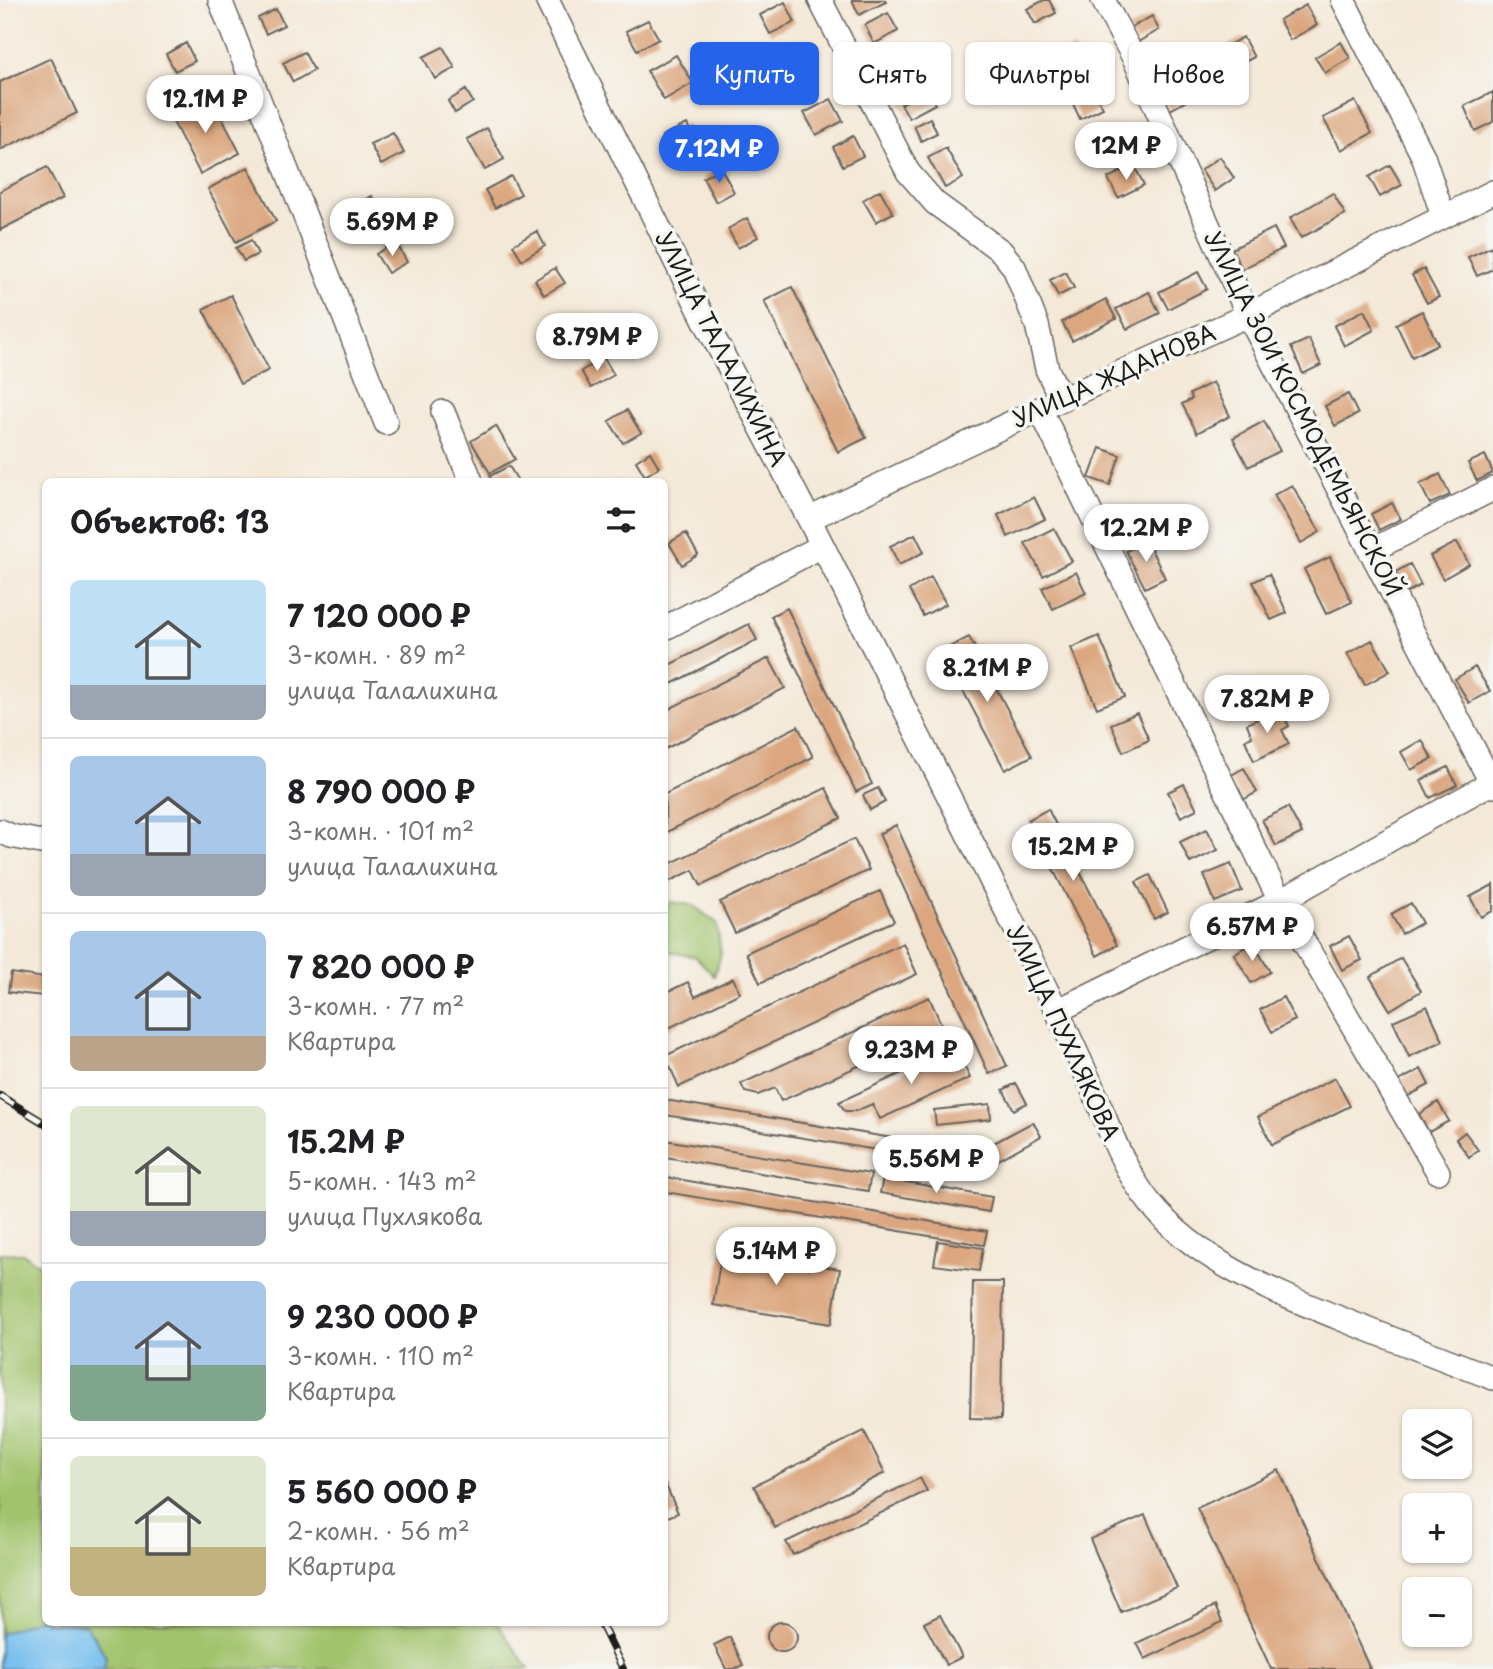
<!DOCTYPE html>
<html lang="ru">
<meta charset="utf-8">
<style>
:root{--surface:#fff;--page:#f2f2f2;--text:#202124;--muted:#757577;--line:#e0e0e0;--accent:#2563eb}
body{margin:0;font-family:"Playpen Sans",sans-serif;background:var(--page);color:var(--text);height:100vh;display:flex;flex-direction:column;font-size:26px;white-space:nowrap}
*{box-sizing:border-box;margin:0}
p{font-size:23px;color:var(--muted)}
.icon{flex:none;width:38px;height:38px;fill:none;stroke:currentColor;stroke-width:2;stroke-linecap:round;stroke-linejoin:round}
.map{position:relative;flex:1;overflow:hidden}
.drawer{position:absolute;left:42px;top:478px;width:626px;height:1148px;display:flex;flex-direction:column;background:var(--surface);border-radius:10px;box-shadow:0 2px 5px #0004}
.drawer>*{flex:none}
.guide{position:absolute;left:690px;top:42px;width:665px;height:63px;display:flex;gap:14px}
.fabs{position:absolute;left:1402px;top:1409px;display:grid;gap:14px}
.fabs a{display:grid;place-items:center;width:70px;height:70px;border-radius:10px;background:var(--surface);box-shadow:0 2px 5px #0004;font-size:35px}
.price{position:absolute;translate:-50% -60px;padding:0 16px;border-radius:24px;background:#fff;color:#222;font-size:23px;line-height:46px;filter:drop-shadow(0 2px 4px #0008)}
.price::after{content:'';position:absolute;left:50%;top:42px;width:21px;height:16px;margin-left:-10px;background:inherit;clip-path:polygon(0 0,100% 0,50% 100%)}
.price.on{background:var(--accent);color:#fff}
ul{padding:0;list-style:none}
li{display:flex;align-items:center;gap:21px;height:175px;padding:0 28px}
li+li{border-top:2px solid var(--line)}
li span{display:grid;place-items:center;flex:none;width:196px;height:140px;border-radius:10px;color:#555}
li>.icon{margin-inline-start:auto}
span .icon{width:84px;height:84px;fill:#fffc;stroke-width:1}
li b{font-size:30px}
h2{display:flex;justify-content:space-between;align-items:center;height:84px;padding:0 28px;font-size:30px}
.pill{padding:0 24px;border-radius:10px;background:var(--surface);box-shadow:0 2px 5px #0004;font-size:24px;line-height:63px}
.pill.on{background:var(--accent);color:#fff}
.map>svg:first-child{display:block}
.green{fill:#a1c36c;stroke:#5e7044;stroke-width:2}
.water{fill:#77bfef;stroke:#4a6e86;stroke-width:2}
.building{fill:#dca780}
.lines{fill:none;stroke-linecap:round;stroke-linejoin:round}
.minor-casing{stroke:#68645e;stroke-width:26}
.minor{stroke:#fff;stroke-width:23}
.rail-casing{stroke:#1c1c1c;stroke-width:8}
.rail{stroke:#f6f6f2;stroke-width:5;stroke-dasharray:16;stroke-linecap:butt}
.labels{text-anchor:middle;stroke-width:7;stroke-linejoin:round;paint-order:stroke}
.street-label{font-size:23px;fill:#1c1c1c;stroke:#f6f6f2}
</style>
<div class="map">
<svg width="1493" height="1669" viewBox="0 0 1493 1669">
<rect width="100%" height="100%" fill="#f6f6f2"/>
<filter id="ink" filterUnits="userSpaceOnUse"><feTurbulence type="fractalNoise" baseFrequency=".0143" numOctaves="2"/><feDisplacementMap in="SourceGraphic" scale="14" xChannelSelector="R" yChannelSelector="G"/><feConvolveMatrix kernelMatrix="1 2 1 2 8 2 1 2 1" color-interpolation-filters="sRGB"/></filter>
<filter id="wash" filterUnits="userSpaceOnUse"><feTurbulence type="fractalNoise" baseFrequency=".00686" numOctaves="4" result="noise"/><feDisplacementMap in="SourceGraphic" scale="28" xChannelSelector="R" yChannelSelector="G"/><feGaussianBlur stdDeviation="1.57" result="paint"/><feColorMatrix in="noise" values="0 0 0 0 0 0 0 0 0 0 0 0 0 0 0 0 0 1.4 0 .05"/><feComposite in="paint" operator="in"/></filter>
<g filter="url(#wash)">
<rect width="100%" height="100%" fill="#f4e9d8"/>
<path class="green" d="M 671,902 L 692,905 L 717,923 L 721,954 L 714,976 L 696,957 L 665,951 L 665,907 Z
M 0,1253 L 24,1254 L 45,1269 L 46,1622 L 496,1622 L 529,1669 L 0,1669 Z"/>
<path class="water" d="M 41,1618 L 45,1619 L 46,1622 L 86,1625 L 106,1656 L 104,1669 L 0,1669 L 0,1634 Z"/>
<g id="blocks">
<path class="building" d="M 852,0 L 885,0 L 886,2 L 859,15 Z
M 1044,0 L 1049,0 L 1056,13 L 1035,24 L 1027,9 Z
M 785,2 L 795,22 L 770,34 L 760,15 Z
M 1306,5 L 1317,25 L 1290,40 L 1279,20 Z
M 276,9 L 284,25 L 266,34 L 258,18 Z
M 888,13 L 898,31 L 874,44 L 865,25 Z
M 1152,16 L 1159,30 L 1136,43 L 1128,29 Z
M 648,20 L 659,39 L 637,50 L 626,31 Z
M 1243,37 L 1254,57 L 1224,73 L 1214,53 Z
M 1341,42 L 1350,58 L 1325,73 L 1315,57 Z
M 186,43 L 195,61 L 175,71 L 166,54 Z
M 443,47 L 455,68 L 435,79 L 423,57 Z
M 1073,48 L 1084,68 L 1054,83 L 1044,63 Z
M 304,52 L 314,70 L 293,82 L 283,63 Z
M 676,55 L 693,83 L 664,100 L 647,71 Z
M 902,55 L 911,73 L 891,84 L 881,66 Z
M 798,56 L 810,81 L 780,96 L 768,70 Z
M 51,58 L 77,113 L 0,150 L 0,82 Z
M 1183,67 L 1198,94 L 1170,110 L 1155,82 Z
M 466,90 L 473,102 L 455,113 L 448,101 Z
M 927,90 L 935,104 L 909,118 L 901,104 Z
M 1493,92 L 1493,122 L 1475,131 L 1464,106 Z
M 1095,93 L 1103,108 L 1080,119 L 1073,104 Z
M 210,95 L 240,153 L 200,174 L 170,116 Z
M 831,99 L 843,121 L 816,135 L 804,113 Z
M 1355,101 L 1372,133 L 1341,150 L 1323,118 Z
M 930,118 L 937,133 L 921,141 L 914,126 Z
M 687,124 L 695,140 L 669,152 L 662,136 Z
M 487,128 L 504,159 L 485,170 L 467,139 Z
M 393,133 L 404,153 L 381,165 L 370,144 Z
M 853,136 L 863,156 L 843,166 L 833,147 Z
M 946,148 L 963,178 L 945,188 L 928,158 Z
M 1220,157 L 1234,178 L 1215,191 L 1201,170 Z
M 1134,165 L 1144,185 L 1118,198 L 1108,178 Z
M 1390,165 L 1402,185 L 1380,197 L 1369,177 Z
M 47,167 L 63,198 L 0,230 L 0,191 Z
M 248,167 L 276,221 L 236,242 L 208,189 Z
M 721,168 L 734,192 L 716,202 L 703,178 Z
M 511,176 L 521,194 L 495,208 L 485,190 Z
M 880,190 L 893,213 L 876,222 L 863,200 Z
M 1333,193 L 1345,214 L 1301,238 L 1290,218 Z
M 372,196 L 386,219 L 368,229 L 354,207 Z
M 747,218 L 758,237 L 738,248 L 728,229 Z
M 1274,228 L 1284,248 L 1242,269 L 1232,249 Z
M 537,231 L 545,246 L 522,260 L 513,245 Z
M 251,240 L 258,254 L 244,261 L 236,248 Z
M 396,242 L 407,262 L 388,273 L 376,254 Z
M 1492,246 L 1493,269 L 1477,276 L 1468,257 Z
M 555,268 L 565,283 L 544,295 L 535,280 Z
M 1424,269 L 1439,297 L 1427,303 L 1412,275 Z
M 1066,272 L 1074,288 L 1058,296 L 1050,280 Z
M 1198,272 L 1207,289 L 1168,309 L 1159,292 Z
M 792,287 L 866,438 L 838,452 L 764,301 Z
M 1149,292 L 1160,313 L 1127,329 L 1116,309 Z
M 231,295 L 269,370 L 240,384 L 203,309 Z
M 1106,299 L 1116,319 L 1072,341 L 1062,322 Z
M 1364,310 L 1374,330 L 1344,346 L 1334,326 Z
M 1422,311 L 1438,344 L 1412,357 L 1396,324 Z
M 579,314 L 589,331 L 570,341 L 561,324 Z
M 1309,339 L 1321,365 L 1303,374 L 1291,347 Z
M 604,358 L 614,375 L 591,388 L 581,371 Z
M 1213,382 L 1230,416 L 1197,433 L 1182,404 L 1192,399 L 1190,394 Z
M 1348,394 L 1358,414 L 1335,426 L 1325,406 Z
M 627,410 L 641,433 L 623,443 L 609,421 Z
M 1264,421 L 1280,451 L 1248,467 L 1233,438 Z
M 496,426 L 515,459 L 490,473 L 471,441 Z
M 1100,448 L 1120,455 L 1110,485 L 1089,478 Z
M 650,452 L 659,467 L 645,476 L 636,461 Z
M 1485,455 L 1493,473 L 1477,481 L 1468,463 Z
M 509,466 L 518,481 L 492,481 L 490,476 Z
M 1440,474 L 1450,495 L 1430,504 L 1420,484 Z
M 1292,485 L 1320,532 L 1301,543 L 1274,495 Z
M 1034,497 L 1045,519 L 1008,537 L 998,515 Z
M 1392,503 L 1401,519 L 1379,530 L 1371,514 Z
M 1054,528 L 1072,561 L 1043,576 L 1025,543 Z
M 686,533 L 698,555 L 682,565 L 669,543 Z
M 915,534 L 924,552 L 899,565 L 890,546 Z
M 1147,541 L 1165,578 L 1145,588 L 1126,551 Z
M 1457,542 L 1469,564 L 1443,579 L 1430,556 Z
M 1330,557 L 1352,602 L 1326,614 L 1304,569 Z
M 1410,564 L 1421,585 L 1400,596 L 1389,576 Z
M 1076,572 L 1086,593 L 1053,609 L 1042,588 Z
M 1269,574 L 1287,613 L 1271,620 L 1253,582 Z
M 931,577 L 946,604 L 923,616 L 909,590 Z
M 787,608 L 872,784 L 856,792 L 771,616 Z
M 749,624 L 757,640 L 665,687 L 665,667 Z
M 1099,636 L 1125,697 L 1097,708 L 1071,648 Z
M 969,637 L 1032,756 L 1005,770 L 942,651 Z
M 1372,640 L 1390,671 L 1365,685 L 1347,654 Z
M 769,658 L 785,688 L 665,749 L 665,711 Z
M 1475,667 L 1490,691 L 1469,703 L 1455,679 Z
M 1280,708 L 1289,726 L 1282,730 L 1289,744 L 1254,761 L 1245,740 L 1252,737 L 1247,724 Z
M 1137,713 L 1149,740 L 1123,752 L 1111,724 Z
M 798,726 L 813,757 L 665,833 L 665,794 Z
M 1422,740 L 1432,759 L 1411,770 L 1401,752 Z
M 1448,767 L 1457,785 L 1430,798 L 1421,780 Z
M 1244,768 L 1257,792 L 1241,801 L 1228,777 Z
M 1184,784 L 1197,809 L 1181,817 L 1168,792 Z
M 826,788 L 841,818 L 701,886 L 693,870 L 666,883 L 665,866 Z
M 878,788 L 885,802 L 870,810 L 863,795 Z
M 1288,807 L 1302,833 L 1276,846 L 1262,820 Z
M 1048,809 L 1117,945 L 1097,956 L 1028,820 Z
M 896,825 L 1007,1066 L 989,1074 L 879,834 Z
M 1207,829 L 1218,850 L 1190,863 L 1180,842 Z
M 854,839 L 869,870 L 735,933 L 720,902 Z
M 1231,864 L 1242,891 L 1215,902 L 1204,875 Z
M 1150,875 L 1168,912 L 1154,919 L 1136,882 Z
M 1493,885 L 1493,911 L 1481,917 L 1470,897 Z
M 880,891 L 894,921 L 760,983 L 746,953 Z
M 1411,903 L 1422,923 L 1402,934 L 1391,914 Z
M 1349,936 L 1362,960 L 1342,970 L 1330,946 Z
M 1253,942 L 1270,972 L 1251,983 L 1234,954 Z
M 903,943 L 917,974 L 679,1087 L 665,1056 Z
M 1401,958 L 1421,991 L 1390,1010 L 1370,977 Z
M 11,973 L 46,978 L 43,996 L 8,992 Z
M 733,978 L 740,993 L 665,1030 L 665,993 L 688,982 L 695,997 Z
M 929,997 L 943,1028 L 781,1101 L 775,1088 L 758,1095 L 745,1092 L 741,1084 Z
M 1283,997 L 1295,1020 L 1272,1032 L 1260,1010 Z
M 1427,1006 L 1443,1041 L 1409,1057 L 1393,1021 Z
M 956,1048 L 970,1078 L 880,1119 L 872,1104 L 856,1111 L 845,1111 L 839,1102 Z
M 1421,1069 L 1429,1085 L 1401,1100 L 1393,1084 Z
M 1335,1078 L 1350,1106 L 1272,1145 L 1258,1117 Z
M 1016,1083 L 1027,1103 L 1014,1110 L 1003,1090 Z
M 665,1100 L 976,1152 L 974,1166 L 665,1115 Z
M 1438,1102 L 1449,1121 L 1429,1132 L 1419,1114 Z
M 990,1104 L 991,1119 L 936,1125 L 934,1110 Z
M 1033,1122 L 1041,1136 L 988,1166 L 979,1151 Z
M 1465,1132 L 1478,1150 L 1469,1157 L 1456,1139 Z
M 665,1140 L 871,1174 L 868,1191 L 665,1157 Z
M 665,1177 L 987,1231 L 984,1245 L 665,1192 Z
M 883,1178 L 992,1197 L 989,1212 L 880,1193 Z
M 938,1241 L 983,1248 L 979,1271 L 934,1265 Z
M 722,1250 L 840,1269 L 831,1324 L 713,1305 Z
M 973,1282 L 1003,1282 L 1001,1419 L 970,1418 Z
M 864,1431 L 885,1473 L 775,1528 L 754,1486 Z
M 1279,1470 L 1370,1669 L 1271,1669 L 1197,1508 Z
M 920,1478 L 927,1491 L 793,1555 L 786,1542 Z
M 665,1483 L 678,1513 L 665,1518 Z
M 1145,1515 L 1177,1588 L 1121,1612 L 1090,1539 Z
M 1215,1606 L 1222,1622 L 1145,1659 L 1137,1643 Z
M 940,1615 L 962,1657 L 946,1665 L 924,1623 Z
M767 1637a15 15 0 1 1 30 0a15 15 0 1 1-30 0Z
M 730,1637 L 743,1665 L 734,1669 L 726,1669 L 714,1645 Z"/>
</g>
</g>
<g filter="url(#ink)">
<use href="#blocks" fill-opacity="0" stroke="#68645e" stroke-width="2"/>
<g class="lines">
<defs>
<path id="minor" d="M 220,0 L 386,423
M 547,0 L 704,319 L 809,519 L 1057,1011 C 1070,1039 1083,1066 1095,1094 C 1110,1131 1124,1171 1150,1203 C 1200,1265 1282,1295 1354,1324 C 1400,1342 1446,1360 1493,1378
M 820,0 L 908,172 L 935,203 L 1001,251 L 1014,267 L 1037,325 L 1047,369 L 1061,399
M 1103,0 L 1135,60 L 1248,315 L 1493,786
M 1343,0 L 1423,156 L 1443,216
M 1040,409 L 1280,901 L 1438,1172
M 443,412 L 471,481
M 809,519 L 1040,409 L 1248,315 L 1493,192
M 1370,551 L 1493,489
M 665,628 L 822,546
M 0,831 L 11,836 L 46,843
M 1057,1011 L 1280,901 L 1493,782"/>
</defs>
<use href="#minor" class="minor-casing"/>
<use href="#minor" class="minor"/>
<defs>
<path id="rail" d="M 0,1096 L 46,1124
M 600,1622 L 623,1669"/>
</defs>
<use href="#rail" class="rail-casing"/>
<use href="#rail" class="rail"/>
</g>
</g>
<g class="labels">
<g class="street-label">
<text transform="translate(721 349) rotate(63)" y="8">УЛИЦА ТАЛАЛИХИНА</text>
<text transform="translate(1114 376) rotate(-24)" y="8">УЛИЦА ЖДАНОВА</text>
<text transform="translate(1303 414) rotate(63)" y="8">УЛИЦА ЗОИ КОСМОДЕМЬЯНСКОЙ</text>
<text transform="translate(1063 1033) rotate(65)" y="8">УЛИЦА ПУХЛЯКОВА</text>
</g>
</g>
</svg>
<div class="fabs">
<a><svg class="icon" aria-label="layers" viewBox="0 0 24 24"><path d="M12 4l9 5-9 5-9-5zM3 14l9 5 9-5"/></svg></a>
<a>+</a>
<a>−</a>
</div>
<b class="price" style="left:205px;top:135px">12.1M ₽</b>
<b class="price" style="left:1126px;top:182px">12M ₽</b>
<b class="price on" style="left:719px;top:185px">7.12M ₽</b>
<b class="price" style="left:392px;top:258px">5.69M ₽</b>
<b class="price" style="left:597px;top:373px">8.79M ₽</b>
<b class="price" style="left:1146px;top:564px">12.2M ₽</b>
<b class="price" style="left:987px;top:704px">8.21M ₽</b>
<b class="price" style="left:1267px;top:735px">7.82M ₽</b>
<b class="price" style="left:1073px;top:883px">15.2M ₽</b>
<b class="price" style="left:1252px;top:963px">6.57M ₽</b>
<b class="price" style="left:911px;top:1086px">9.23M ₽</b>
<b class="price" style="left:936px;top:1195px">5.56M ₽</b>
<b class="price" style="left:776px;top:1287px">5.14M ₽</b>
<div class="guide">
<a class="pill on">Купить</a>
<a class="pill">Снять</a>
<a class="pill">Фильтры</a>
<a class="pill">Новое</a>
</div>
<section class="drawer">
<h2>Объектов: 13<svg class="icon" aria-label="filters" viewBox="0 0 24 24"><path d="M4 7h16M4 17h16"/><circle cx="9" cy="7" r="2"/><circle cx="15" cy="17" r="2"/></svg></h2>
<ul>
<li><span style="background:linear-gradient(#bfe0f5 75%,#9aa5b1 0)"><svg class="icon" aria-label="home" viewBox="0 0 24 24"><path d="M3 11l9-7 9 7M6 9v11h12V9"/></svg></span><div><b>7 120 000 ₽</b><p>3-комн. · 89 m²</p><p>улица Талалихина</p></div></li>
<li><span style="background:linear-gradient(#a9c7e8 70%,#9aa5b1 0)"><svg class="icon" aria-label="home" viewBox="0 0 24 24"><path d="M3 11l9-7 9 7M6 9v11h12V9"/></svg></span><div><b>8 790 000 ₽</b><p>3-комн. · 101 m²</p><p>улица Талалихина</p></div></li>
<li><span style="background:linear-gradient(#a9c7e8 75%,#b9a48a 0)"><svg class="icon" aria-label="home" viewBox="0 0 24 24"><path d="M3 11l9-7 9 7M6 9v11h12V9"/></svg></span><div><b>7 820 000 ₽</b><p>3-комн. · 77 m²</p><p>Квартира</p></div></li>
<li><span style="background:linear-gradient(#dfe7d0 75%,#9aa5b1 0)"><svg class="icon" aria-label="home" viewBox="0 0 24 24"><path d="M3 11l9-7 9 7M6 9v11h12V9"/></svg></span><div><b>15.2M ₽</b><p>5-комн. · 143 m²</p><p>улица Пухлякова</p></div></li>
<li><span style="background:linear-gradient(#a9c7e8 60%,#7fa58c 0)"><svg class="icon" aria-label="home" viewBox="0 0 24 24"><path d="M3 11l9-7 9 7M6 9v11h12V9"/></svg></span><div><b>9 230 000 ₽</b><p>3-комн. · 110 m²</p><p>Квартира</p></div></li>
<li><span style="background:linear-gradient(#dfe7d0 65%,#c2b280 0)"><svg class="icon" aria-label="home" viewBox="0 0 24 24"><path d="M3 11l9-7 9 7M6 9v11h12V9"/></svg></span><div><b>5 560 000 ₽</b><p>2-комн. · 56 m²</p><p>Квартира</p></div></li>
</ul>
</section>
</div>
